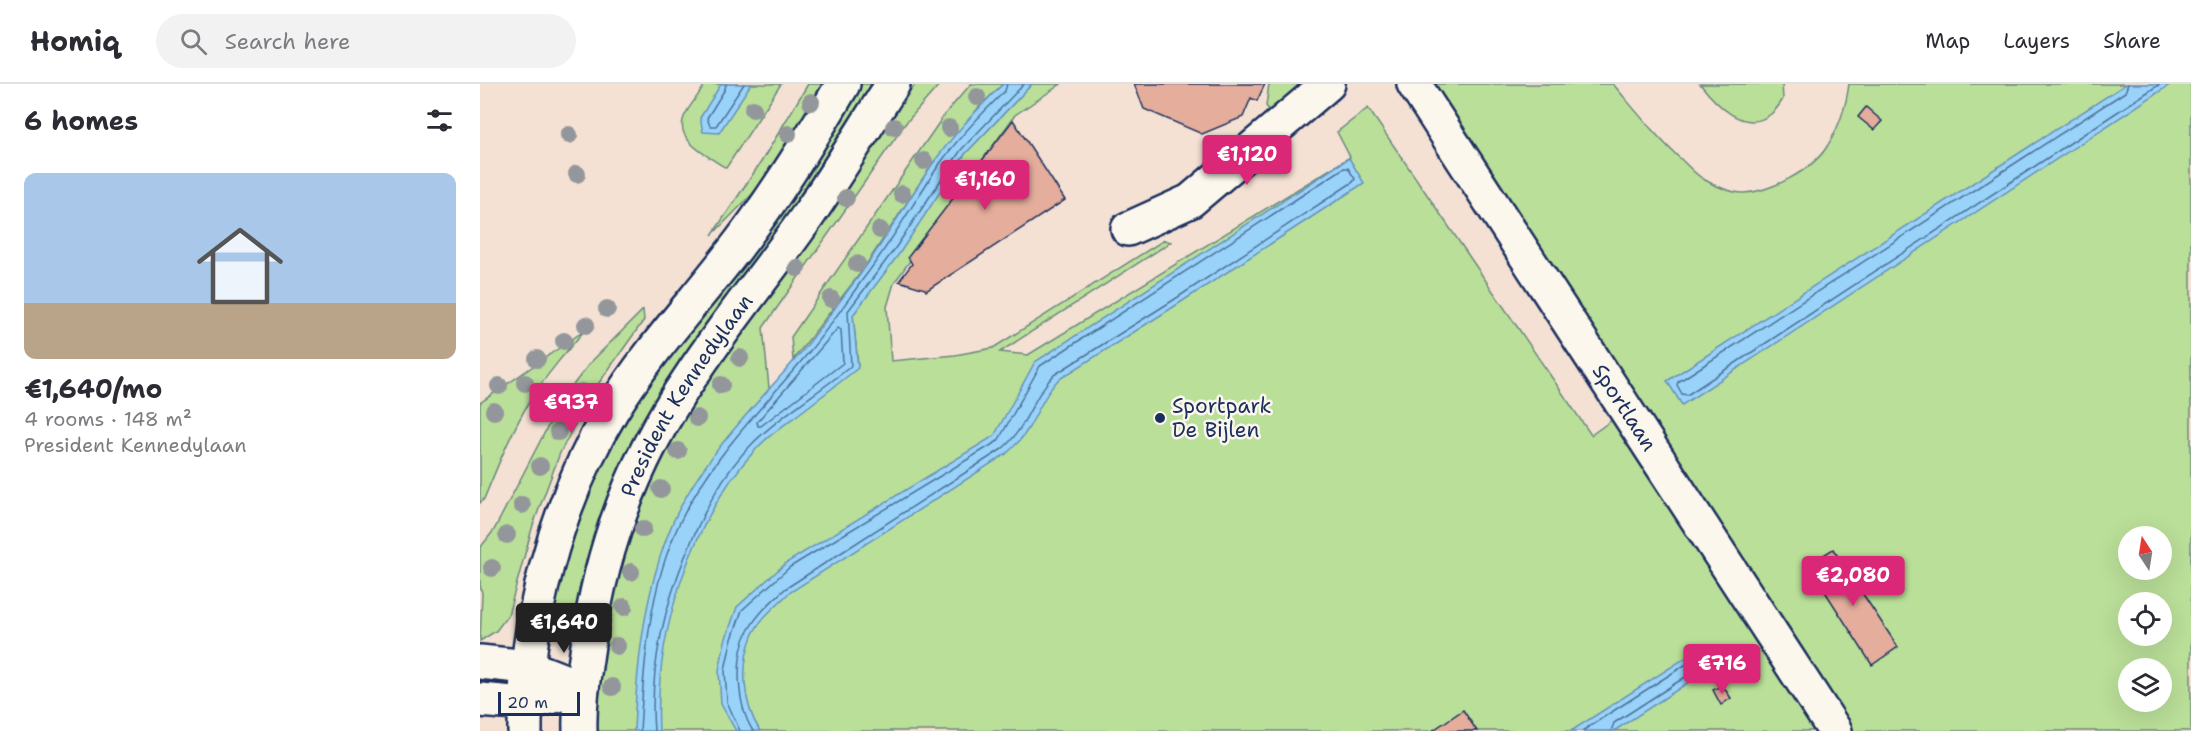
<!DOCTYPE html>
<meta charset="utf-8">
<style>
:root{--surface:#fff;--page:#f2f2f3;--text:#2b2b33;--muted:#7c7c81;--line:#e1e1e2;--accent:#db2777}
body{margin:0;font-family:"Shantell Sans",sans-serif;background:var(--page);color:var(--text);height:100vh;display:flex;flex-direction:column;font-size:22px;white-space:nowrap}
*{box-sizing:border-box;margin:0}
p{font-size:20px;color:var(--muted)}
.icon{flex:none;width:33px;height:33px;fill:none;stroke:currentColor;stroke-width:2;stroke-linecap:round;stroke-linejoin:round}
.map{position:relative;flex:1;overflow:hidden}
.sheet{display:flex;flex-direction:column;background:var(--surface);width:480px}
.sheet>*{flex:none}
.needle{width:39px;rotate:348deg}
.tools{position:absolute;left:1638px;top:442px;display:grid;gap:12px}
.tools a{display:grid;place-items:center;width:54px;height:54px;border-radius:50%;background:var(--surface);box-shadow:0 6px 24px #0002;font-size:30px}
.scale{position:absolute;left:18px;bottom:15px;width:82px;box-sizing:border-box;padding-left:6px;border:3px solid #1b2f5e;border-top:0;font-size:16px;line-height:21px;white-space:nowrap;color:#1b2f5e;-webkit-text-stroke:4px #fbf7ec;paint-order:stroke}
.price{position:absolute;translate:-50% -51px;padding:0 14px;border-radius:6px;background:var(--accent);color:#fff;font-size:20px;line-height:39px;filter:drop-shadow(0 2px 3px #0008)}
.price::after{content:'';position:absolute;left:50%;top:36px;width:18px;height:14px;margin-left:-9px;background:inherit;clip-path:polygon(0 0,100% 0,50% 100%)}
.price.on{background:#222;color:#fff}
ul{padding:0;list-style:none}
li{display:grid;align-content:center;gap:12px;height:318px;padding:0 24px}
li span{display:grid;place-items:center;height:186px;border-radius:12px;color:#555}
li>.icon{margin-inline-start:auto}
span .icon{width:108px;height:108px;fill:#fffc;stroke-width:1}
li b{font-size:26px}
h2{display:flex;justify-content:space-between;align-items:center;height:72px;padding:0 24px;font-size:26px}
header{display:flex;align-items:center;gap:36px;box-sizing:border-box;height:84px;padding:0 30px;background:var(--surface);border-bottom:2px solid var(--line)}
header strong{font-size:28px}
nav{display:flex;gap:33px;margin-inline-start:auto;font-size:21px}
.search{width:420px;height:54px;background:var(--page);display:flex;align-items:center;gap:15px;box-sizing:border-box;padding:0 21px;border-radius:33px;color:var(--muted);font-size:22px}
main{display:flex;flex:1;min-height:0}
.map>svg:first-child{display:block}
.green{fill:#badf99;stroke:#6a877c;stroke-width:1.5;fill-rule:evenodd}
.water{fill:#99d3f9;stroke:#6791bb;stroke-width:1.5}
.lines{fill:none;stroke-linecap:round;stroke-linejoin:round}
.shore{stroke:#4d719c;stroke-width:1.5}
.building{fill:#e4ad9c;stroke:#1b2f5e;stroke-width:1.5}
.minor-casing{stroke:#1b2f5e;stroke-width:38}
.major-casing{stroke:#1b2f5e;stroke-width:38}
.minor{stroke:#fbf7ec;stroke-width:33}
.major{stroke:#fbf7ec;stroke-width:33}
.tree{fill:#93979b}
.poi-dot{fill:#1b2f5e;stroke:#fbf7ec;stroke-width:2}
.labels{text-anchor:middle;stroke-width:5;stroke-linejoin:round;paint-order:stroke}
.street-label{font-size:21px;fill:#1b2f5e;stroke:#fbf7ec}
.poi-label{font-size:21px;fill:#1b2f5e;stroke:#fbf7ec;text-anchor:start}
</style>
<header>
<strong>Homiq</strong>
<div class="search"><svg class="icon" aria-label="search" viewBox="0 0 24 24"><circle cx="10" cy="10" r="6"/><path d="M15 15l6 6"/></svg>Search here</div>
<nav><a>Map</a><a>Layers</a><a>Share</a></nav>
</header>
<main>
<section class="sheet">
<h2>6 homes<svg class="icon" aria-label="filters" viewBox="0 0 24 24"><path d="M4 7h16M4 17h16"/><circle cx="9" cy="7" r="2"/><circle cx="15" cy="17" r="2"/></svg></h2>
<ul>
<li><span style="background:linear-gradient(#a9c7e8 70%,#b9a48a 0)"><svg class="icon" aria-label="home" viewBox="0 0 24 24"><path d="M3 11l9-7 9 7M6 9v11h12V9"/></svg></span><div><b>€1,640/mo</b><p>4 rooms · 148 m²</p><p>President Kennedylaan</p></div></li>
</ul>
</section>
<div class="map">
<svg width="1711" height="647" viewBox="0 0 1711 647">
<rect width="100%" height="100%" fill="#f4e1d4"/>
<filter id="ink" filterUnits="userSpaceOnUse"><feTurbulence type="fractalNoise" baseFrequency=".0167" numOctaves="2"/><feDisplacementMap in="SourceGraphic" scale="12" xChannelSelector="R" yChannelSelector="G"/><feConvolveMatrix kernelMatrix="1 2 1 2 8 2 1 2 1" color-interpolation-filters="sRGB"/></filter>
<g filter="url(#ink)">
<path class="green" d="M 225,0 L 301,0 L 246,84 C 230,73 194,57 204,33 C 209,21 219,12 225,0 Z
M 328,0 L 350,0 L 292,90 L 232,151 L 281,78 Z
M 381,0 L 391,0 L 367,48 L 181,311 L 95,542 C 85,554 78,554 70,541 L 81,493 L 102,425 L 127,371 L 167,302 L 235,216 L 359,37 Z
M 436,0 L 460,0 L 425,40 L 283,244 L 289,304 L 295,339 L 378,281 L 373,231 L 485,70 L 552,0 L 581,0 L 535,31 L 414,199 L 407,223 L 411,277 L 475,271 L 513,264 L 684,156 L 691,158 L 520,268 L 548,271 L 870,73 L 857,48 L 888,24 L 1111,351 L 1160,316 L 951,0 L 1133,0 C 1156,27 1177,54 1204,78 C 1210,84 1217,92 1225,96 C 1235,102 1252,109 1264,109 C 1290,108 1332,86 1346,64 C 1359,44 1366,23 1369,0 L 1711,0 L 1711,647 L 115,647 L 120,556 L 149,439 L 204,328 L 420,17 ZM 1648,453 L 1682,453 L 1682,486 L 1648,486 ZM 1648,519 L 1682,519 L 1682,552 L 1648,552 ZM 1648,585 L 1682,585 L 1682,618 L 1648,618 Z
M 491,0 L 523,0 L 500,22 L 453,79 L 382,187 L 313,276 L 311,253 L 465,30 Z
M 789,0 L 824,0 L 791,28 L 786,22 Z
M 1220,0 L 1302,0 L 1303,15 C 1300,20 1296,26 1291,30 C 1264,51 1236,20 1220,0 Z
M 163,226 L 164,236 L 111,310 L 80,369 L 53,441 L 28,531 L 16,547 L 0,557 L 2,509 L 0,501 L 0,464 L 14,446 L 81,317 L 109,280 Z
M 105,246 C 86,268 67,290 51,315 C 32,346 18,381 4,415 L 0,419 L 0,319 Z"/>
<path class="water" d="M 241,0 L 271,0 L 239,49 L 223,48 L 220,34 Z
M 523,0 L 552,0 L 485,70 L 419,170 L 373,231 L 378,284 C 358,300 337,316 316,332 C 303,342 288,352 277,364 C 211,435 174,551 179,647 L 154,647 C 157,576 165,504 193,438 C 223,371 278,320 324,265 C 343,241 360,216 379,192 C 406,155 428,115 454,78 C 474,50 498,24 523,0 Z
M 1646,0 L 1691,0 L 1202,321 L 1187,297 Z
M 869,74 L 884,99 L 695,222 L 578,296 C 564,310 558,329 548,345 C 542,355 534,363 526,370 L 309,509 C 296,522 280,534 272,552 C 260,582 263,620 280,647 L 256,647 L 241,620 L 239,586 L 245,557 L 257,523 L 306,479 L 514,352 L 555,278 Z
M 1213,569 L 1223,589 L 1134,647 L 1091,647 Z"/>
<g class="lines">
<path class="shore" d="M 246,0 L 245,5 L 227,34 L 230,42 L 236,42 L 264,0
M 1648,0 L 1645,8 L 1198,298 L 1197,301 L 1202,310 L 1207,311 L 1680,0
M 358,244 L 361,246 L 363,279 L 281,342 L 278,342 L 277,338 Z
M 160,647 C 164,577 169,503 200,438 C 233,371 282,325 329,268 C 348,245 365,220 383,195 C 411,159 433,119 459,81 C 478,54 501,30 525,7 L 527,0
M 174,647 C 169,585 183,527 206,470 C 223,429 242,389 274,358 C 303,329 340,308 371,282 L 368,227 L 414,166 L 481,66 L 544,0
M 260,647 L 247,618 L 245,586 L 251,558 L 262,526 L 310,483 L 518,357 L 560,282 L 864,84 L 868,84 L 875,95 L 873,98 L 692,217 L 574,291 C 551,314 548,343 522,365 L 305,505 C 291,518 277,530 268,547 C 254,574 257,622 273,647
M 1102,647 L 1208,579 L 1212,580 L 1215,585 L 1213,588 L 1134,639 L 1131,647"/>
</g>
<path class="building" d="M 654,0 L 785,0 L 777,17 L 771,14 L 763,33 L 722,50 L 664,25 Z
M 1386,23 L 1402,37 L 1394,46 L 1378,33 Z
M 533,36 L 585,116 L 446,207 L 445,205 L 419,197 L 432,180 L 428,173 Z
M 1353,465 L 1418,563 L 1392,581 L 1328,481 Z
M 1242,601 L 1251,614 L 1241,621 L 1233,606 Z
M 983,626 L 997,647 L 952,647 Z"/>
<g class="lines">
<defs>
<g id="minor">
<path id="s1" d="M 934,0 L 1355,647"/>
<path d="M 648,145 L 710,117 L 848,0"/>
<path d="M 0,578 L 48,583 L 102,604"/>
<path d="M 0,616 L 45,620 L 102,604"/>
</g>
<g id="major">
<path d="M 45,647 C 44,539 76,419 132,326 C 165,272 209,224 248,174 C 291,120 328,60 363,0"/>
<path id="s2" d="M 100,647 C 99,618 104,589 108,561 C 121,464 156,372 211,292 C 248,236 291,185 329,130 C 358,88 385,43 413,0"/>
</g>
</defs>
<use href="#minor" class="minor-casing"/>
<use href="#major" class="major-casing"/>
<use href="#minor" class="minor"/>
<use href="#major" class="major"/>
</g>
<g class="tree">
<circle cx="497" cy="13" r="9"/>
<circle cx="331" cy="18" r="9"/>
<circle cx="273" cy="25" r="9"/>
<circle cx="414" cy="43" r="9"/>
<circle cx="469" cy="44" r="9"/>
<circle cx="308" cy="50" r="9"/>
<circle cx="89" cy="51" r="9"/>
<circle cx="444" cy="77" r="9"/>
<circle cx="97" cy="90" r="9"/>
<circle cx="422" cy="110" r="9"/>
<circle cx="366" cy="114" r="9"/>
<circle cx="400" cy="146" r="9"/>
<circle cx="377" cy="180" r="9"/>
<circle cx="317" cy="184" r="9"/>
<circle cx="351" cy="215" r="9"/>
<circle cx="127" cy="225" r="9"/>
<circle cx="106" cy="241" r="9"/>
<circle cx="84" cy="257" r="9"/>
<circle cx="260" cy="274" r="9"/>
<circle cx="57" cy="275" r="9"/>
<circle cx="45" cy="299" r="9"/>
<circle cx="241" cy="301" r="9"/>
<circle cx="19" cy="302" r="9"/>
<circle cx="102" cy="308" r="9"/>
<circle cx="14" cy="327" r="9"/>
<circle cx="217" cy="334" r="9"/>
<circle cx="78" cy="348" r="9"/>
<circle cx="198" cy="367" r="9"/>
<circle cx="60" cy="382" r="9"/>
<circle cx="181" cy="405" r="9"/>
<circle cx="42" cy="421" r="9"/>
<circle cx="163" cy="445" r="9"/>
<circle cx="27" cy="451" r="9"/>
<circle cx="12" cy="484" r="9"/>
<circle cx="151" cy="488" r="9"/>
<circle cx="144" cy="523" r="9"/>
<circle cx="137" cy="562" r="9"/>
<circle cx="132" cy="603" r="9"/>
</g>
</g>
<circle class="poi-dot" cx="680" cy="334" r="6"/>
<g class="labels">
<g class="street-label">
<text dy="7" stroke="none"><textPath href="#s2" startOffset="358">President Kennedylaan</textPath></text>
<text dy="7" stroke="none"><textPath href="#s1" startOffset="386">Sportlaan</textPath></text>
</g>
<g class="poi-label">
<text x="692" y="329">Sportpark<tspan x="692" dy="24">De Bijlen</tspan></text>
</g>
</g>
</svg>
<div class="tools">
<a><svg class="needle" viewBox="-14 -14 28 28"><path d="M0-13l5 13h-10z" fill="#e53935"/><path d="M0 13l5-13h-10z" fill="#7c7c81"/></svg></a>
<a><svg class="icon" aria-label="locate" viewBox="0 0 24 24"><circle cx="12" cy="12" r="6"/><path d="M12 2v4M12 18v4M2 12h4M18 12h4"/></svg></a>
<a><svg class="icon" aria-label="layers" viewBox="0 0 24 24"><path d="M12 4l9 5-9 5-9-5zM3 14l9 5 9-5"/></svg></a>
</div>
<div class="scale">20 m</div>
<b class="price" style="left:767px;top:102px">€1,120</b>
<b class="price" style="left:505px;top:127px">€1,160</b>
<b class="price" style="left:91px;top:350px">€937</b>
<b class="price" style="left:1373px;top:523px">€2,080</b>
<b class="price on" style="left:84px;top:570px">€1,640</b>
<b class="price" style="left:1242px;top:611px">€716</b>
</div>
</main>
